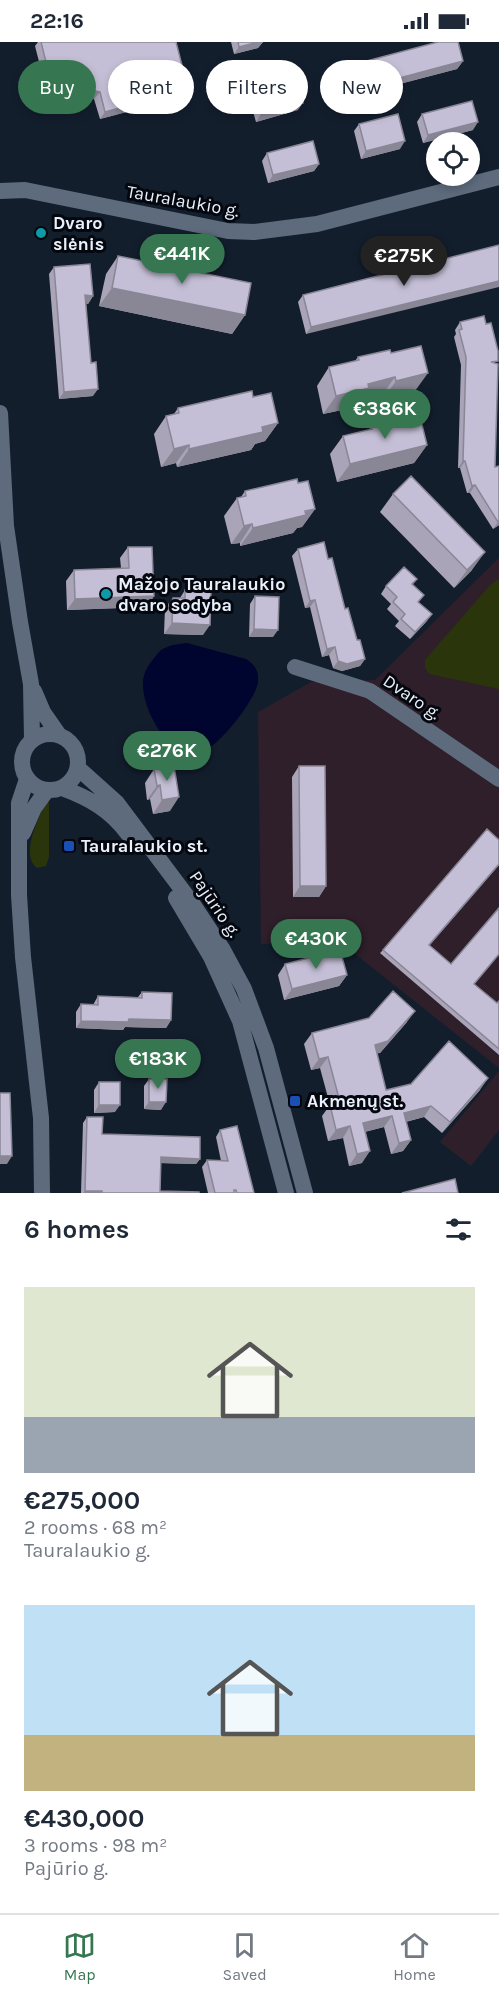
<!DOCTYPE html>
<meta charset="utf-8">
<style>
:root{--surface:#fff;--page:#f2f2f3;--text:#1f2937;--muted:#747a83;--line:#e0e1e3;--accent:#367752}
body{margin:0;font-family:Karla,sans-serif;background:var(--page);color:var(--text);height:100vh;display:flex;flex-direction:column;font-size:22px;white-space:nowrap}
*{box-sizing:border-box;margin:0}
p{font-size:20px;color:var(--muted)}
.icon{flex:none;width:33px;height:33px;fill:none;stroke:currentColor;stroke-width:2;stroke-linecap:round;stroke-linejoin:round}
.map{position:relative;height:1151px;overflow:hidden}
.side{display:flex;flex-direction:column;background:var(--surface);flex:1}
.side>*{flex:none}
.hud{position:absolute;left:18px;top:18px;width:464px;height:54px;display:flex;gap:12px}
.tools{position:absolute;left:426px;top:90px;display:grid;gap:12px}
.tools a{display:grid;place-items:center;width:54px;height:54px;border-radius:50%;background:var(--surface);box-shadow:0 3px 9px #0003;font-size:30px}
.price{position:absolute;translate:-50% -51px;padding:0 14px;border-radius:21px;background:var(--accent);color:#fff;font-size:20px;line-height:39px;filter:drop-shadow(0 2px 3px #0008)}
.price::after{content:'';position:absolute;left:50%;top:36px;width:18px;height:14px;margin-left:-9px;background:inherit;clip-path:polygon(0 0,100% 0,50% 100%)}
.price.selected{background:#222;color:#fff}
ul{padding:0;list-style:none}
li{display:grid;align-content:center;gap:12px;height:318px;padding:0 24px}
li span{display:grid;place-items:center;height:186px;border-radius:0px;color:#555}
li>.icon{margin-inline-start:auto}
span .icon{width:108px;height:108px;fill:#fffc;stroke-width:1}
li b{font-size:26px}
h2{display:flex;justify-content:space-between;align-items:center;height:72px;padding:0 24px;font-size:26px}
.chip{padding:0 21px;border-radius:27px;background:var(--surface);box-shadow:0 3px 9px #0003;font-size:21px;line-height:54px}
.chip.selected{background:var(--accent);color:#fff}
.status{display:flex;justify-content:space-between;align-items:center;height:42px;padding:0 30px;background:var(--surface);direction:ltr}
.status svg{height:16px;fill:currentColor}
.dock{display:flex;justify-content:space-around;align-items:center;height:84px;border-top:2px solid var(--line);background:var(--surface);font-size:16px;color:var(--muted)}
.dock a{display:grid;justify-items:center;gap:3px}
.dock .selected{color:var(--accent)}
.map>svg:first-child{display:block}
.industrial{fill:#2e1f2a}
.green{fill:#2a350c}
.water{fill:#00052f}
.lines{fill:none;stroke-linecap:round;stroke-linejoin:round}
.minor{stroke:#5d6b7d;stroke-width:16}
.secondary{stroke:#5d6b7d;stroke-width:16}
.wall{fill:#a9a4b8}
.shaded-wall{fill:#898696}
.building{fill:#c4bfd6;stroke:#898696;stroke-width:1.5}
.culture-dot{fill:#0f9aa8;stroke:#04080e;stroke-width:2}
.transit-dot{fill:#1a4fb4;stroke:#04080e;stroke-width:2}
.labels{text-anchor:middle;stroke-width:6;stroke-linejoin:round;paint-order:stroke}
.street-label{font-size:18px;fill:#eaf1fc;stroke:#04080e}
.poi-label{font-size:18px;font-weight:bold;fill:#eaf1fc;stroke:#04080e;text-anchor:start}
</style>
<div class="status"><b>22:16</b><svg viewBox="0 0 49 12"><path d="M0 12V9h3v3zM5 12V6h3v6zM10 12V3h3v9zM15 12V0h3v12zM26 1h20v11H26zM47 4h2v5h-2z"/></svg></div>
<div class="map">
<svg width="499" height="1151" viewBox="0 0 499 1151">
<rect width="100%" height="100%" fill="#131e2d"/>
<path class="industrial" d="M 499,516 L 499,1026 L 340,900 L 261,902 L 258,670 L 311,640 L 375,638 Z
M 499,1029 L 499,1088 L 471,1124 L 440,1100 Z"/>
<path class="green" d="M 499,537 L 499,647 L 429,632 L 425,626 L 425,618 L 490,543 Z
M 49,760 L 49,815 L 46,824 L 37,826 C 20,813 38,778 45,762 Z"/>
<path class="water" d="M 187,601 L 246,617 C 255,623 259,629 258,640 C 256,656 227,693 213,703 C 205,709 192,710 182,707 C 160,701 141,661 143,639 C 144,629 149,622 155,615 C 158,611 161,607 165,606 C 172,602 180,602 187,601 Z"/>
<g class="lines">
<path class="minor" d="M 0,149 L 25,148 L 228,189 L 254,190 L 317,182 L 499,135
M 295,625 L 370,649 L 499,737
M 27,737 L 19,761 L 19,853 L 23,915 L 41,1076 L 42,1151
M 23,791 L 34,766 L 47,748"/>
<path class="secondary" d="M 0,371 L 6,484 L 20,580 L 31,642 L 32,697
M 34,649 L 43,670 L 59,693
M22 720a28 28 0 1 1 56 0a28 28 0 1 1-56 0Z
M 78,726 L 117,761 L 192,861 L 223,908 L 244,947 L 266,1006 L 305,1151
M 62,746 C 89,756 111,768 128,792
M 176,856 L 211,915 L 240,979 L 286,1151"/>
</g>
<path class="wall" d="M 38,0 L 176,0 L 188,47 L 183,55 L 100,77 L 94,57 L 46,47 L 35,4 Z
M 231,0 L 263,0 L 258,6 L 234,12 Z
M 463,19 L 457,27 L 346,56 L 339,33 L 344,25 Z
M 255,52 L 298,68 L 256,80 L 250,59 Z
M 422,72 L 473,88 L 423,101 L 417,80 Z
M 359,82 L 400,107 L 361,117 L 354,89 Z
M 267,111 L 319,122 L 314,129 L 268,141 L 262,119 Z
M 499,203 L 306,292 L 298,260 L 303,253 Z
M 118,214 L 245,273 L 232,292 L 99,264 L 106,232 Z
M 54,225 L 93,254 L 88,262 L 86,261 L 93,354 L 59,357 L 49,232 Z
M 460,280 L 496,322 L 495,425 L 499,424 L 499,483 L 493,487 L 470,451 L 467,451 L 460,426 L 458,426 L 461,323 L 454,295 L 456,292 L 455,288 Z
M 391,311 L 415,349 L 383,357 L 382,353 L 361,358 L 356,365 L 323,372 L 317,344 L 329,325 L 355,319 L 358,315 Z
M 253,355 L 278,381 L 265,399 L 255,402 L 251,408 L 177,425 L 176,421 L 161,425 L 154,392 L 166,374 L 174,372 L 178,366 Z
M 372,383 L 427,403 L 414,421 L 337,440 L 330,412 L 343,394 L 369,388 Z
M 298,441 L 315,467 L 302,485 L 297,486 L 293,491 L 240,504 L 240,501 L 231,502 L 224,474 L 237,456 L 241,455 L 245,449 Z
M 393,452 L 472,528 L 454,546 L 380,470 Z
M 128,505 L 154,554 L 147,565 L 67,568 L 66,539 L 74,528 L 121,526 L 120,516 Z
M 298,507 L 328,517 L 345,567 L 357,598 L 365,617 L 360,624 L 342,629 L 333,626 L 329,613 L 322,615 L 310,565 L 305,566 L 292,514 Z
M 417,537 L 413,542 L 419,561 L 432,572 L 426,580 L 410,597 L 395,584 L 399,579 L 387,567 L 391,562 L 381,552 L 386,544 Z
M 185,548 L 203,593 L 164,592 L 165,566 L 173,556 L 180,556 Z
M 255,554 L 273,595 L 249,595 L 250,562 Z
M 299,724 L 326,844 L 319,855 L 293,855 L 292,735 Z
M 154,727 L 170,769 L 153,772 L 150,757 L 147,758 L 145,741 Z
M 499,798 L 499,823 L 429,904 L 497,961 L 499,959 L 499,1013 L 380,911 L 383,908 Z
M 285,922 L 347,933 L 339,944 L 284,958 L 278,933 Z
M 142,950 L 171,978 L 166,986 L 125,985 L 123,988 L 76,986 L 76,970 L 81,962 L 93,963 L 98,954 L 138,955 Z
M 407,980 L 380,1011 L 377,1011 L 386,1048 L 480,1048 L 442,1091 L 424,1075 L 406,1080 L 411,1098 L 403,1109 L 391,1112 L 384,1085 L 365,1090 L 362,1121 L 349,1124 L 343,1096 L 328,1099 L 322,1074 L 330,1063 L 320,1026 L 311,1028 L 304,1002 L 312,991 Z
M 149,1037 L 161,1068 L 144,1067 L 144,1044 Z
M 99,1040 L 115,1070 L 94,1071 L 94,1048 Z
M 87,1075 L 102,1092 L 200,1117 L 196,1122 L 161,1121 L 160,1149 L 199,1151 L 81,1151 L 83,1081 Z
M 220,1088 L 254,1151 L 208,1151 L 202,1125 L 207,1118 L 221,1119 L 216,1095 Z"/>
<path class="shaded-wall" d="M 258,0 L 263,0 L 258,6 L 234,12 L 239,5 Z
M 463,19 L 457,27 L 346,56 L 351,49 Z
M 51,40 L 100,50 L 94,57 L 46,47 Z
M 188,47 L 183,55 L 100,77 L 105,70 Z
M 303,61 L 298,68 L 256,80 L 261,72 Z
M 478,80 L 473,88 L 423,101 L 428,93 Z
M 405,99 L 400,107 L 361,117 L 366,109 Z
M 319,122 L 314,129 L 268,141 L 273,133 Z
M 499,239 L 499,245 L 306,292 L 311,285 Z
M 112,246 L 245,273 L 232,292 L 99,264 Z
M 85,253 L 93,254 L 88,262 L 80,260 Z
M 428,331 L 415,349 L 383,357 L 396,339 Z
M 395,335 L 382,353 L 361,358 L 356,365 L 323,372 L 336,354 L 368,342 Z
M 98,347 L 93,354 L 59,357 L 64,350 Z
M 278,381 L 265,399 L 255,402 L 251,408 L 177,425 L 189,407 L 262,385 Z
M 189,403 L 176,421 L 161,425 L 174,407 Z
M 427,403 L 414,421 L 337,440 L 350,422 Z
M 463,419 L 465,419 L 460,426 L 458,426 Z
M 475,443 L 470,451 L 467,451 L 472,444 Z
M 315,467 L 302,485 L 297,486 L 293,491 L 240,504 L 253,486 Z
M 499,479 L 499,483 L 493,487 L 498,480 Z
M 252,482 L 240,501 L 231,502 L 244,484 Z
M 485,510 L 472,528 L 454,546 L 467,528 Z
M 154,554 L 147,565 L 67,568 L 75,557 Z
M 315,558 L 310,565 L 305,566 L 310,559 Z
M 432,572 L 426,580 L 410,597 L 415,590 Z
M 172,581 L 210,583 L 203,593 L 164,592 Z
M 254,587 L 278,588 L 273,595 L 249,595 Z
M 335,605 L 329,613 L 322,615 L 327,607 Z
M 365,617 L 360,624 L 342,629 L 333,626 L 338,619 Z
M 160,743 L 150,757 L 147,758 L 157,744 Z
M 179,755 L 170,769 L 153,772 L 162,758 Z
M 300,844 L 326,844 L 319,855 L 293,855 Z
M 347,933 L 339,944 L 284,958 L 292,947 Z
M 415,969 L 407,980 L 380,1011 L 367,1014 L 375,1003 Z
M 129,977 L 171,978 L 166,986 L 125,985 L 123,988 L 76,986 L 81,979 Z
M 328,1015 L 320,1026 L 311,1028 L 319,1017 Z
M 488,1036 L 480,1048 L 442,1091 L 450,1080 Z
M 149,1060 L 166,1060 L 161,1068 L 144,1067 Z
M 99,1063 L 120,1063 L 115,1070 L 94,1071 Z
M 431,1064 L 424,1075 L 396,1082 L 404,1071 Z
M 392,1074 L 384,1085 L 355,1092 L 363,1081 Z
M 350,1084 L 343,1096 L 328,1099 L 336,1088 Z
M 411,1098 L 403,1109 L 391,1112 L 399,1101 Z
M 370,1109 L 362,1121 L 349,1124 L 357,1112 Z
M 0,1114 L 12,1114 L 7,1122 L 0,1122 Z
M 161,1115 L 200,1117 L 196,1122 L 157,1121 Z
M 85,1149 L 102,1149 L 101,1151 L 83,1151 Z"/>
<path class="building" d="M 41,0 L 176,0 L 188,47 L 105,70 L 100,50 L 51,40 Z
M 238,0 L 258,0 L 239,5 Z
M 438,0 L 458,0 L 463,19 L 351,49 L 344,25 Z
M 297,40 L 303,61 L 261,72 L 255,52 Z
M 472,59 L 478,80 L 428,93 L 422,72 Z
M 398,72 L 405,99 L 366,109 L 359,82 Z
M 313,99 L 319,122 L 273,133 L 267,111 Z
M 499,203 L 499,239 L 311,285 L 303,253 Z
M 118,214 L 251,241 L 245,273 L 112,246 Z
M 90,222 L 93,254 L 85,253 L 91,321 L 96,320 L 98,347 L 64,350 L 54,225 Z
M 484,274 L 486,282 L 491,281 L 498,309 L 498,319 L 491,320 L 498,322 L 495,425 L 499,424 L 499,479 L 498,480 L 475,443 L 472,444 L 465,419 L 463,419 L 466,315 L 459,288 L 462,287 L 460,280 Z
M 421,304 L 428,331 L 396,339 L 395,335 L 368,342 L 369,346 L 336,354 L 329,325 L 359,318 L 358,315 L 390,308 L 391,311 Z
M 252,349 L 253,355 L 271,351 L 278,381 L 262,385 L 263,390 L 189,407 L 189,403 L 174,407 L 166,374 L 179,371 L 178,366 Z
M 420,375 L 427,403 L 350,422 L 343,394 L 372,387 L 372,383 L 390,379 L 391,382 Z
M 411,434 L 485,510 L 467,528 L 393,452 Z
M 297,437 L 298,441 L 308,439 L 315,467 L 305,469 L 306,473 L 253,486 L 252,482 L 244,484 L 237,456 L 246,454 L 245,449 Z
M 324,500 L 328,517 L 332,516 L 345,567 L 348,566 L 357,598 L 360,598 L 365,617 L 347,622 L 338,619 L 335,605 L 327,607 L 315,558 L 310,559 L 298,507 Z
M 128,505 L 152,505 L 154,554 L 75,557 L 74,528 L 129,526 Z
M 404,525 L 417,537 L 412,542 L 424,553 L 418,560 L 432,572 L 415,590 L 401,577 L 405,572 L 393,560 L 397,555 L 386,544 Z
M 185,548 L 211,549 L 210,583 L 172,581 L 173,556 L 185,556 Z
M 255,554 L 279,555 L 278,588 L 254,587 Z
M 174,724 L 179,755 L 162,758 L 160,743 L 157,744 L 154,727 Z
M 299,724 L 325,724 L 326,844 L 300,844 Z
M 487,787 L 499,798 L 499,822 L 429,903 L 451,922 L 499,866 L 499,912 L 474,942 L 497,961 L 499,959 L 499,1007 L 383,908 Z
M 340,908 L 347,933 L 292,947 L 285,922 Z
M 393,949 L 415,969 L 388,999 L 375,1003 L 386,1048 L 411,1042 L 449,999 L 488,1036 L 450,1080 L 431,1064 L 404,1071 L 411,1098 L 399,1101 L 392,1074 L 363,1081 L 370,1109 L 357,1112 L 350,1084 L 336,1088 L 330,1063 L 340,1060 L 328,1015 L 319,1017 L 312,991 L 369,976 Z
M 142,950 L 172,951 L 171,978 L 129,977 L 128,980 L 81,979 L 81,962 L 98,963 L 98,954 L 142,956 Z
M 149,1037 L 167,1037 L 166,1060 L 149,1060 Z
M 99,1040 L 120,1040 L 120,1063 L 99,1063 Z
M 0,1051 L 10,1051 L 12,1114 L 0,1114 Z
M 87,1075 L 103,1075 L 102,1092 L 200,1095 L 200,1117 L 161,1115 L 160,1149 L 199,1150 L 199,1151 L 102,1151 L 102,1149 L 85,1149 Z
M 237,1084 L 254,1151 L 237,1151 L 236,1148 L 234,1148 L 234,1151 L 215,1151 L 207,1118 L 228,1119 L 220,1088 Z
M 455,1137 L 458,1151 L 402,1151 Z"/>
<g class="culture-dot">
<circle cx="41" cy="191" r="6"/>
<circle cx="106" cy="552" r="6"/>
</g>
<g class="transit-dot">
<rect x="63" y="798" width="12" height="12" rx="3"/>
<rect x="289" y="1053" width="12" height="12" rx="3"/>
</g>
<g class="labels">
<g class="street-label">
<text transform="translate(183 159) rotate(10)" y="6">Tauralaukio g.</text>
<text transform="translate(412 655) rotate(34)" y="6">Dvaro g.</text>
<text transform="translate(215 862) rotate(56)" y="6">Pajūrio g.</text>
</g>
<g class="poi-label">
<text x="53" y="187">Dvaro<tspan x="53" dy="21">slėnis</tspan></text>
<text x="118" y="548">Mažojo Tauralaukio<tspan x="118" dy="21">dvaro sodyba</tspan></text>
<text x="81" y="810">Tauralaukio st.</text>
<text x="307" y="1065">Akmenų st.</text>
</g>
</g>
</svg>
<div class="tools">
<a><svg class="icon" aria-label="locate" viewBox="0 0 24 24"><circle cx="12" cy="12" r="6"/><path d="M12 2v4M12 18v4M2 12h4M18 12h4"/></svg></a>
</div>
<b class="price" style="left:182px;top:243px">€441K</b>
<b class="price selected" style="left:404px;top:245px">€275K</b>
<b class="price" style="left:385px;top:398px">€386K</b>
<b class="price" style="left:167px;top:740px">€276K</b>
<b class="price" style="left:316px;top:928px">€430K</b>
<b class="price" style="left:158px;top:1048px">€183K</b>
<div class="hud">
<a class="chip selected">Buy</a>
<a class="chip">Rent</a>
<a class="chip">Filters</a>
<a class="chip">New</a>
</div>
</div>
<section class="side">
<h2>6 homes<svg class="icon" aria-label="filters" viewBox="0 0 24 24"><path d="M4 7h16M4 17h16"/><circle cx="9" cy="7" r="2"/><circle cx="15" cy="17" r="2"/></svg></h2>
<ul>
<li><span style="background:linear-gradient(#dfe7d0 70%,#9aa5b1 0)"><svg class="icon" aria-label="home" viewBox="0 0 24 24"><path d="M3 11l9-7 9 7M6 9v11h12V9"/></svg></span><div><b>€275,000</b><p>2 rooms · 68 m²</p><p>Tauralaukio g.</p></div></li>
<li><span style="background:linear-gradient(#bfe0f5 70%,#c2b280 0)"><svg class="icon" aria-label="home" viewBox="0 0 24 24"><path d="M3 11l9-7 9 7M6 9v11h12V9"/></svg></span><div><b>€430,000</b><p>3 rooms · 98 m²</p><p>Pajūrio g.</p></div></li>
</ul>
</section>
<nav class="dock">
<a class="selected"><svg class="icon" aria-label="map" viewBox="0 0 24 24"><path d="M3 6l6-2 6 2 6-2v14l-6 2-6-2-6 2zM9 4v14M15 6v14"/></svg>Map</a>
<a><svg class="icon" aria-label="saved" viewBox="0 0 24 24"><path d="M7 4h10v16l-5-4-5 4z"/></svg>Saved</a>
<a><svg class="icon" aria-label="home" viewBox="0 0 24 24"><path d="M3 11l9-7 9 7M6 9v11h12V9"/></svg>Home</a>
</nav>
